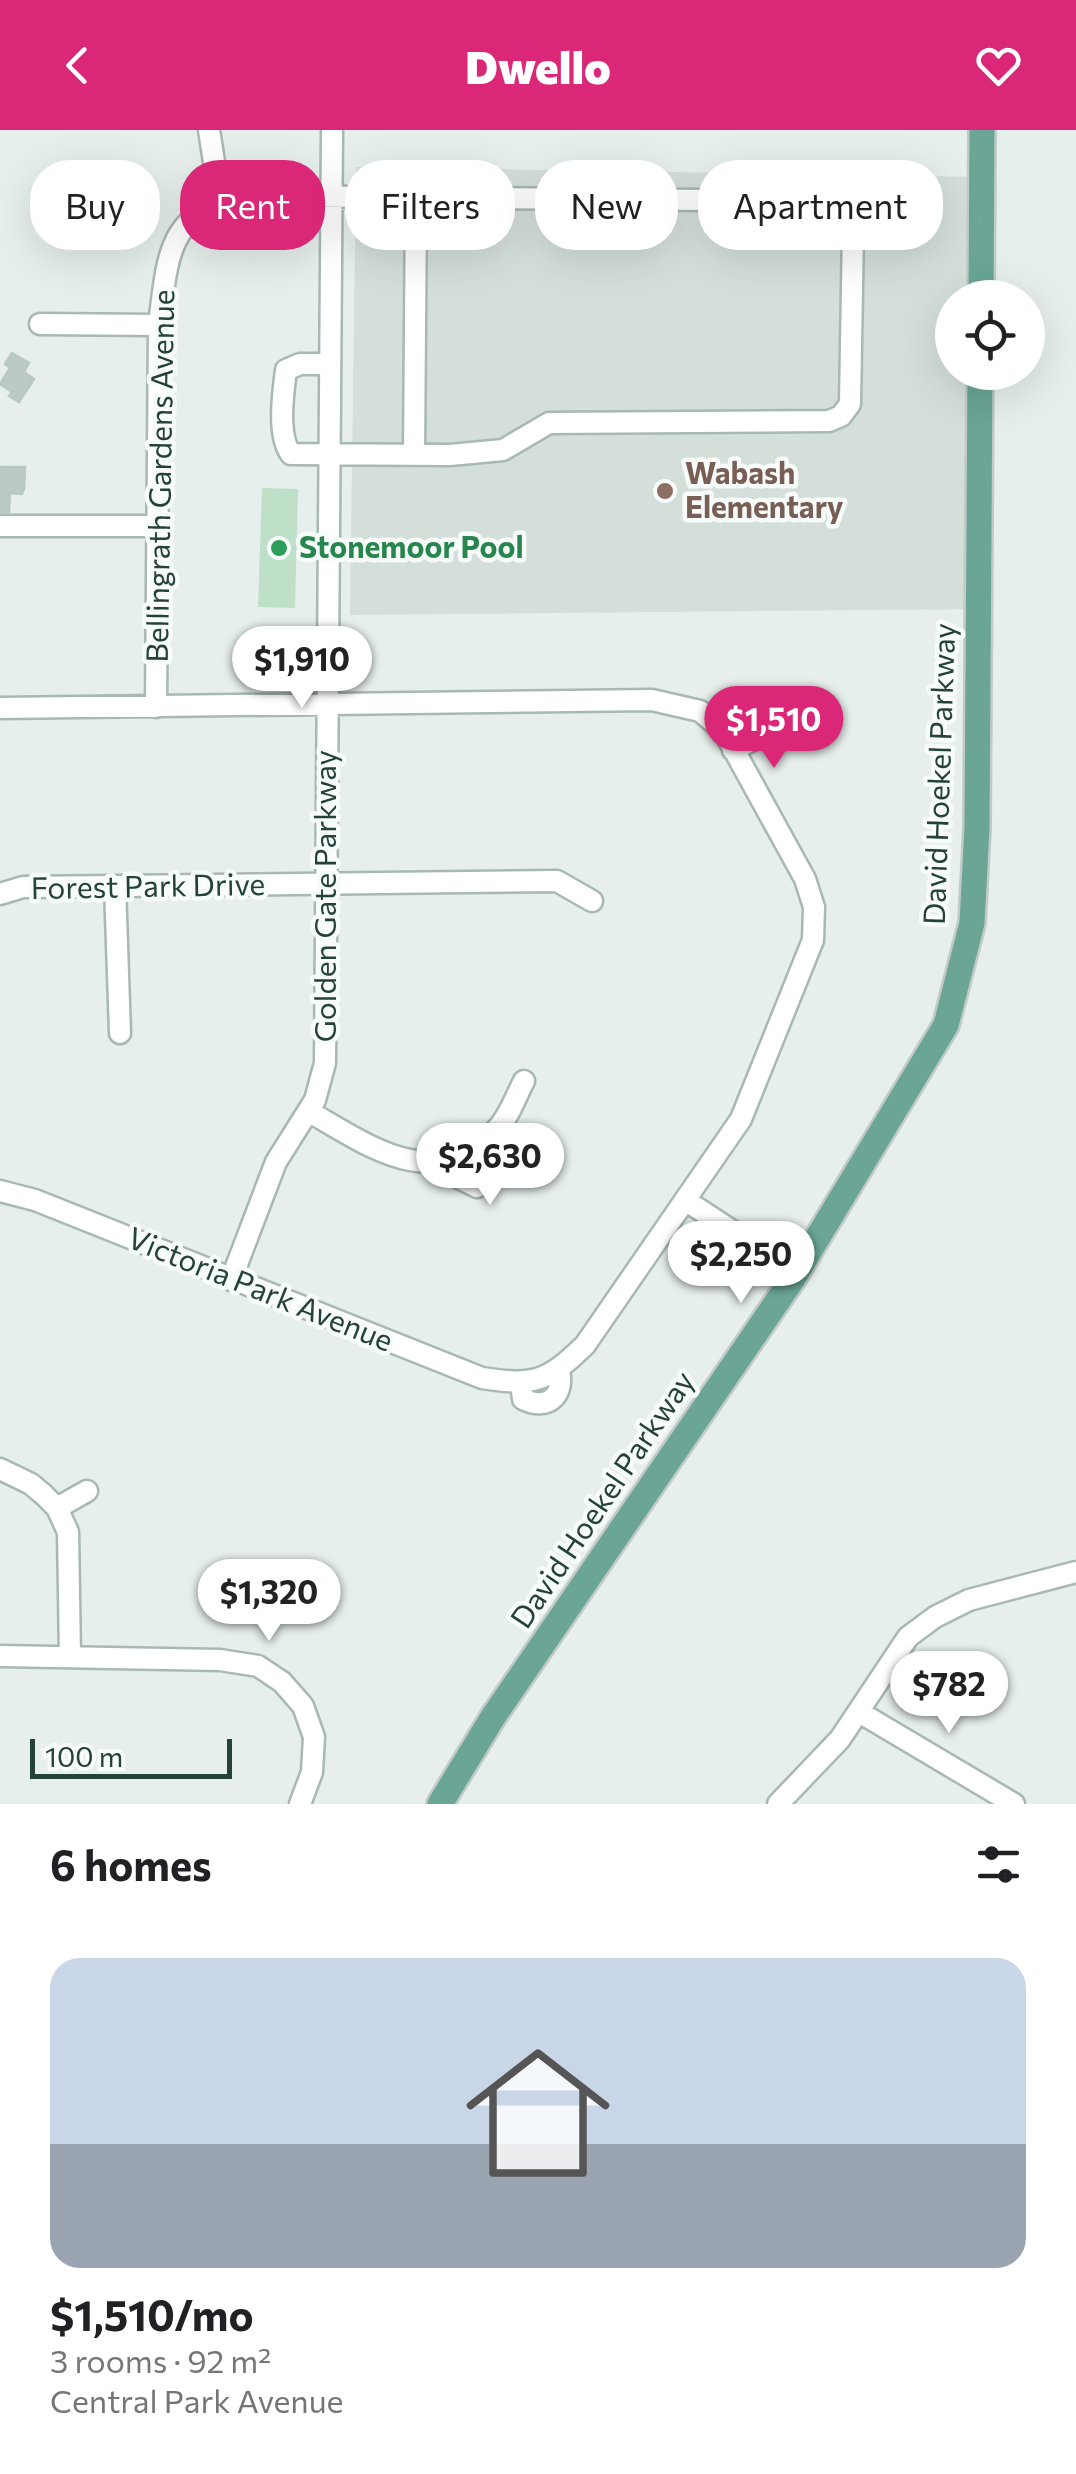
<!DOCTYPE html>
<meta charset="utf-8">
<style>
:root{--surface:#fff;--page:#f2f2f2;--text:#202124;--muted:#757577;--accent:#db2777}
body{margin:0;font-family:Commissioner,sans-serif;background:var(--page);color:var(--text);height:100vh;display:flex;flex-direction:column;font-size:38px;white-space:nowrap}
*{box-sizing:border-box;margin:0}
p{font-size:32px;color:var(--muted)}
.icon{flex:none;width:55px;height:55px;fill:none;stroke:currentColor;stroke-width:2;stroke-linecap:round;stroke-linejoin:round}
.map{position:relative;height:1674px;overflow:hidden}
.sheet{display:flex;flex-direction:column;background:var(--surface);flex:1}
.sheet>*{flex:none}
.hud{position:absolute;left:30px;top:30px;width:1018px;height:90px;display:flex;gap:20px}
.buttons{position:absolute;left:935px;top:150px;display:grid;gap:20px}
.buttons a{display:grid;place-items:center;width:110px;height:110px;border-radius:50%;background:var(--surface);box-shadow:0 10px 40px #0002;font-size:50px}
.scale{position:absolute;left:30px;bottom:25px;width:202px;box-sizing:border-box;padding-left:10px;border:5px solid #24423a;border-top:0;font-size:28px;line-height:35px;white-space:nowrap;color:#24423a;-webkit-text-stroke:8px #f7fbf9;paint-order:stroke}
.price{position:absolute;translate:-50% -85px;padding:0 22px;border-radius:35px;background:#fff;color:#222;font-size:32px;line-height:65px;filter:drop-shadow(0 2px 5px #0008)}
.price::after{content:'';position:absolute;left:50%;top:60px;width:30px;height:22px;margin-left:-15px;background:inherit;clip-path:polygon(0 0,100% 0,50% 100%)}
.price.current{background:var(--accent);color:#fff}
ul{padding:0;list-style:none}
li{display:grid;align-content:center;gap:20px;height:530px;padding:0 50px}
li span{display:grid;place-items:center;height:310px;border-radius:30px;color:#555}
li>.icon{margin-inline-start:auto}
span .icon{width:180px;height:180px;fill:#fffc;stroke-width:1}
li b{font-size:42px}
h2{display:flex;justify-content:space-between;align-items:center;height:120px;padding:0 50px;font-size:42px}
.pill{padding:0 35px;border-radius:40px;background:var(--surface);box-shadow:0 10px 40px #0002;font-size:35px;line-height:90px}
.pill.current{background:var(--accent);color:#fff}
header{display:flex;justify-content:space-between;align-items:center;height:130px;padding:0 50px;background:var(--accent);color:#fff;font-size:45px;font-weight:800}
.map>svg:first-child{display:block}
.built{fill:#d4dfda}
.green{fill:#bfe0c8}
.building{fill:#bbcac4;stroke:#b8c9c2;stroke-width:2.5}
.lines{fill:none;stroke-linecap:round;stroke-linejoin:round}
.minor-casing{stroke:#a8b8b2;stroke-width:25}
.major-casing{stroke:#c2cac8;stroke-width:30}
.minor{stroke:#fff;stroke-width:20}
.major{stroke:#6aa596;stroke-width:25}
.education-dot{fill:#8d6e63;stroke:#f7fbf9;stroke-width:4}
.leisure-dot{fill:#2e9e5b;stroke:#f7fbf9;stroke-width:4}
.labels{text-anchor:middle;stroke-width:9;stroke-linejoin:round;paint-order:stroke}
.education-label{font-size:30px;font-weight:bold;fill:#785e54;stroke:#f7fbf9;text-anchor:start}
.street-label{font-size:30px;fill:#24423a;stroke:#f7fbf9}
.leisure-label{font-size:30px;font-weight:bold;fill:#27864d;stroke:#f7fbf9;text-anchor:start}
</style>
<header><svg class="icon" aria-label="back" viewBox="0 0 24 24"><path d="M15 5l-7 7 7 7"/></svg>Dwello<svg class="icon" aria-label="heart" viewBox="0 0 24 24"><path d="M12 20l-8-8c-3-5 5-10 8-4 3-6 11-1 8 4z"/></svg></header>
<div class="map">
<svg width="1076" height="1674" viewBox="0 0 1076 1674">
<rect width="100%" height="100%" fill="#e6efeb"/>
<path class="built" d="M 356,37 L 982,47 L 981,167 L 952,168 L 952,242 L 980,243 L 978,479 L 350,485 Z"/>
<path class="green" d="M 262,358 L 298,359 L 295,478 L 258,477 Z"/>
<path class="building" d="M 12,223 L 29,233 L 24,242 L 34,249 L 19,272 L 9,266 L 12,262 L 0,254 L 10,238 L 5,234 Z
M 0,337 L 25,337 L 24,359 L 22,364 L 10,363 L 9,382 L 0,382 Z"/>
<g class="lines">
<defs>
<path id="minor" d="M 209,0 L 220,70
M 40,194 L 159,195
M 414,325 L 416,68
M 0,396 L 158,396
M 156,577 L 159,195 C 168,122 168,78 252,66 L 820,71 C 839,74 846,81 853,100 L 850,274 L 841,286 L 829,291 L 549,293 L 503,320 L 450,325 L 291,324 C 277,306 283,263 286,240 L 300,234 L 330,234
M 0,578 L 652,570 L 700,581 L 723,600 L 805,749 L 814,777 L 813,810 L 741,989 L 585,1215 C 547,1252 534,1256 482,1248 L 35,1070 L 0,1061
M 733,620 L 808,582
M 115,756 L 120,903
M 0,764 L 23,757 L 557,751 L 592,771
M 308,981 C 371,1017 433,1065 497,999 C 509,987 516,966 524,951
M 446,1030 L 451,1044 L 477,1057 L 486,1051 L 490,1038 L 484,1009
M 685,1070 L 795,1142
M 231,1150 L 276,1032 L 315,970 L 325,933 L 332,0
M 521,1253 L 523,1269 C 547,1281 565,1266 559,1241
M 0,1339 L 31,1354 L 44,1365 L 57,1378 L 68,1402 L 70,1527
M 57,1378 L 87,1361
M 0,1526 L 220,1530 L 258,1536 L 282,1552 L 303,1576 L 314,1607 L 312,1642 L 300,1674
M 859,1582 L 1014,1674
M 778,1674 L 840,1609 L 908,1507 L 935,1487 L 969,1470 L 1076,1442"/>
<path id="major" d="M 981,168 L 982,0
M 440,1674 L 493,1587 L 792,1150 L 946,895 L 972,793 L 977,698 L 980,242"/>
</defs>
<use href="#minor" class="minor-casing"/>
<use href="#major" class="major-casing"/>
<use href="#minor" class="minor"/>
<use href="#major" class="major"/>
</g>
<circle class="education-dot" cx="665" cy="361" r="10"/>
<circle class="leisure-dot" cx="279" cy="418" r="10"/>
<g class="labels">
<g class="education-label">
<text x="685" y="354">Wabash<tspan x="685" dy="34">Elementary</tspan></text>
</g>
<g class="street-label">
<text transform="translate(161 346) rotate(-89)" y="10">Bellingrath Gardens Avenue</text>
<text transform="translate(940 644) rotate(-88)" y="10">David Hoekel Parkway</text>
<text transform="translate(148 757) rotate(-1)" y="10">Forest Park Drive</text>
<text transform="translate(326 766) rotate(-90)" y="10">Golden Gate Parkway</text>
<text transform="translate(260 1160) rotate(22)" y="10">Victoria Park Avenue</text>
<text transform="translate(603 1370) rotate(-56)" y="10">David Hoekel Parkway</text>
</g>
<g class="leisure-label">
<text x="299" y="428">Stonemoor Pool</text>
</g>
</g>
</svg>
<div class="buttons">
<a><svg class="icon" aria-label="locate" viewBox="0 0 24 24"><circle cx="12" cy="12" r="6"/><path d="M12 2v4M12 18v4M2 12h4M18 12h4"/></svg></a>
</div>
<div class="scale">100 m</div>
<b class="price" style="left:302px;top:581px">$1,910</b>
<b class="price current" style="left:774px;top:641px">$1,510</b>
<b class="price" style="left:490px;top:1078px">$2,630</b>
<b class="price" style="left:741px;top:1176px">$2,250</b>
<b class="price" style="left:269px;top:1514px">$1,320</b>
<b class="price" style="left:949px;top:1606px">$782</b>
<div class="hud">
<a class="pill">Buy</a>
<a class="pill current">Rent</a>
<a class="pill">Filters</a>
<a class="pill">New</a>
<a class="pill">Apartment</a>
</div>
</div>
<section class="sheet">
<h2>6 homes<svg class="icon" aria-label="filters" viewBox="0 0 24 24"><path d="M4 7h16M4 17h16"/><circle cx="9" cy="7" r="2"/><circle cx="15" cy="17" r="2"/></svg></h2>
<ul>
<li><span style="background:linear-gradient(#c9d6e8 60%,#9aa5b1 0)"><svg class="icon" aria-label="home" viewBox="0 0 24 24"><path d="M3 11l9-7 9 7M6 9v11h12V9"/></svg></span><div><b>$1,510/mo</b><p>3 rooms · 92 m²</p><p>Central Park Avenue</p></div></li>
</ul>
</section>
